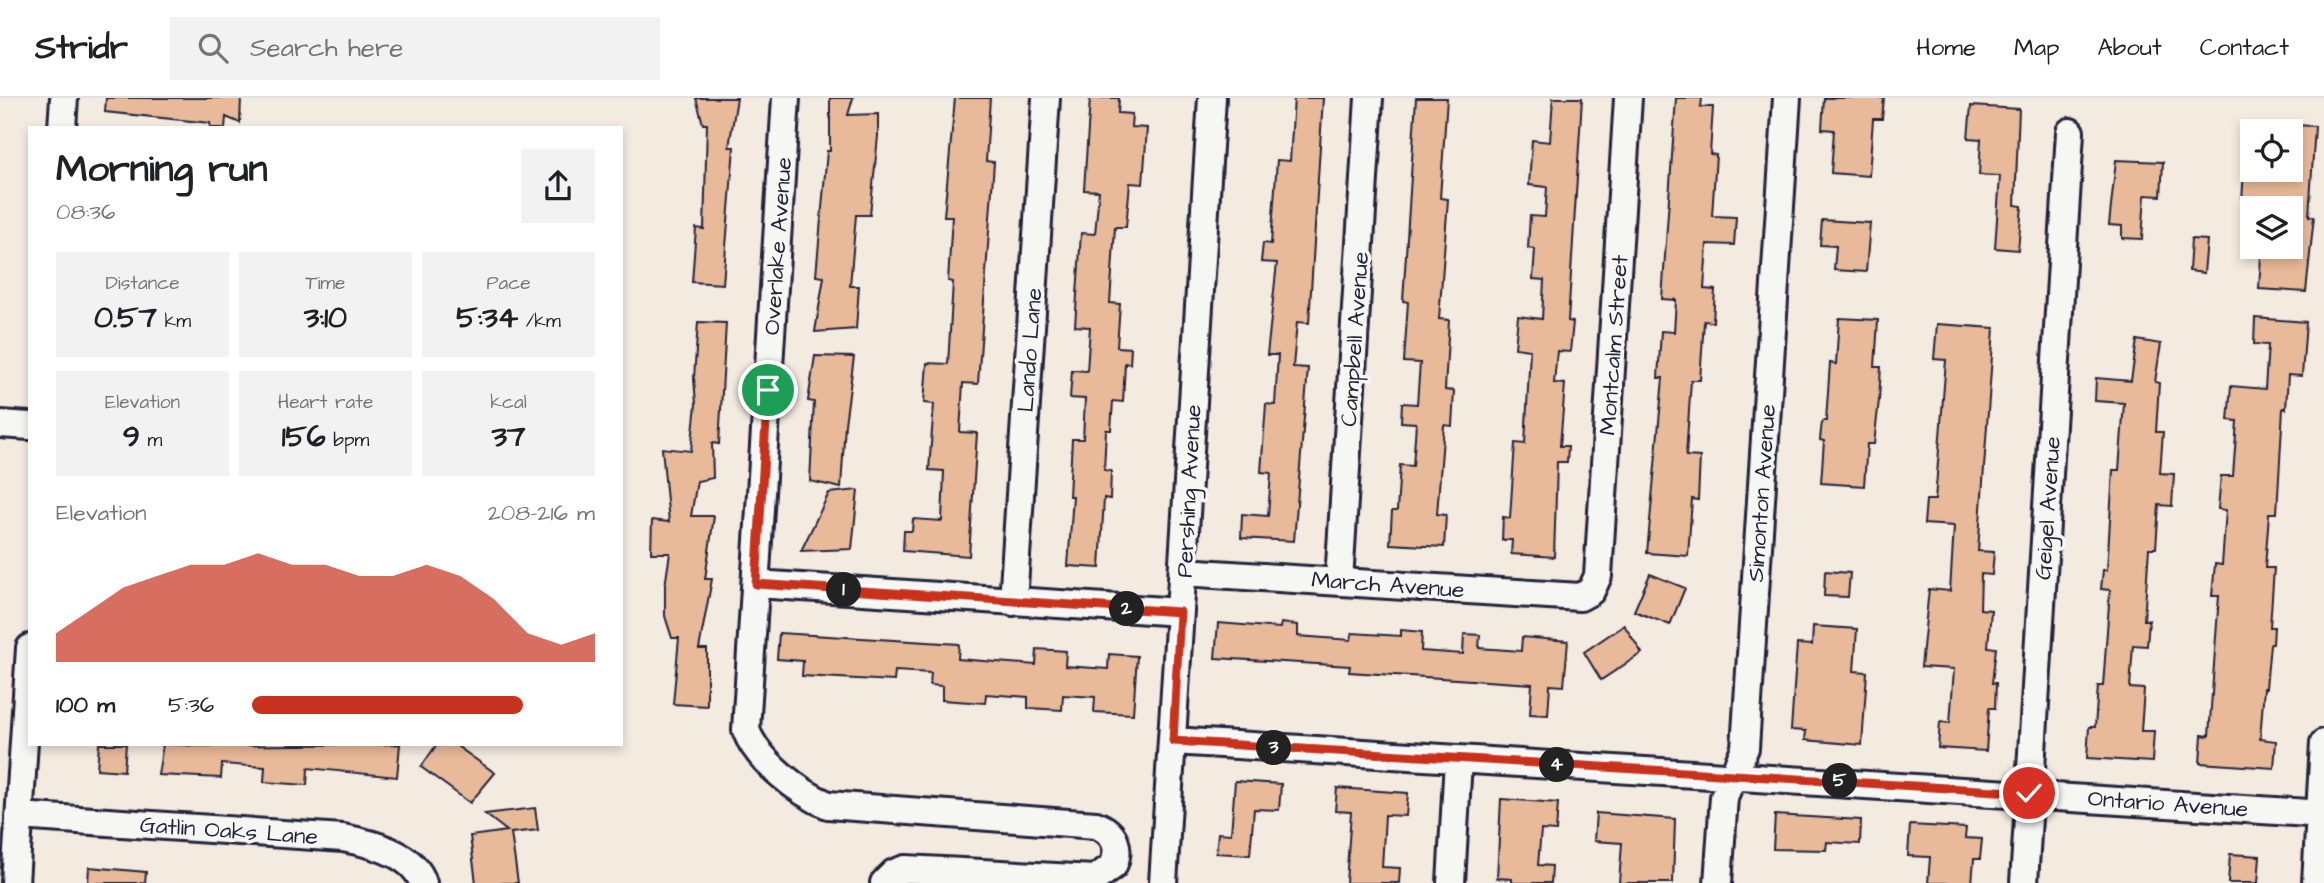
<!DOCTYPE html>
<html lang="en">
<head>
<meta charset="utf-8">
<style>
	body { margin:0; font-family:"Architects Daughter",sans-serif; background:#f2f2f2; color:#202124; height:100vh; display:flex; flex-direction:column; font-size:26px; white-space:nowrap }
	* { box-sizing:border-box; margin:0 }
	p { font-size:23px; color:#757577 }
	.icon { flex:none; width:38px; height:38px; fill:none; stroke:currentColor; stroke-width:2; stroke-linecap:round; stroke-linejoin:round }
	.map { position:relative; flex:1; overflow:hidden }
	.drawer { position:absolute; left:28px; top:28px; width:595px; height:620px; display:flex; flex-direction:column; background:#fff; border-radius:0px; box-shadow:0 4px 10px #0003 }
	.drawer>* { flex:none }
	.controls { position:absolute; left:2240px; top:21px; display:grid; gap:14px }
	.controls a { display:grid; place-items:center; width:63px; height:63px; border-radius:0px; background:#fff; box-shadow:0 4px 10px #0003; font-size:35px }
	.pin { position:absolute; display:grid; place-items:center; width:60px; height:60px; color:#fff; margin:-30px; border:4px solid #fff; border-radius:50%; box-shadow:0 2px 7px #0007 }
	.km { position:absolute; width:35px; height:35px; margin:-18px; border-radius:50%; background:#222; color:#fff; font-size:19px; line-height:35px; text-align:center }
	.round { display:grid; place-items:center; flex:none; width:74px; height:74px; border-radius:0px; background:#f2f2f2 }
	.summary { display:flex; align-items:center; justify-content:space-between; height:119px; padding:0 28px }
	h1 { font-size:38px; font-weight:700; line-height:52px }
	.figures { display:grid; grid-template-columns:repeat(3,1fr); gap:10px; height:119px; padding:7px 28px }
	.figures div { display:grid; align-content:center; border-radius:0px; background:#f2f2f2; text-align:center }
	.figures b { font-size:30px; font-weight:700 }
	.figures small { font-size:19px; font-weight:400 }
	.figures p { font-size:19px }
	.chart { height:196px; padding:14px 28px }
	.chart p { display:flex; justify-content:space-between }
	.chart svg { width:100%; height:126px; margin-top:7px; fill:#c8321e; opacity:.7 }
	ul { padding:0 28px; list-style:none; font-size:23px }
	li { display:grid; grid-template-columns:112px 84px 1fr; align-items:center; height:52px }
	li i { height:18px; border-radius:9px; background:#c8321e }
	header { display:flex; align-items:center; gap:42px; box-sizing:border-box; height:98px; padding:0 35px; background:#fff; border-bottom:2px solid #e0e0e0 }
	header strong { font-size:33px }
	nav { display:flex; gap:38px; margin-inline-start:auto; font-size:24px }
	.search { width:490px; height:63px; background:#f2f2f2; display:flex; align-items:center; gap:18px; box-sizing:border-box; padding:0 24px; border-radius:0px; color:#757577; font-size:26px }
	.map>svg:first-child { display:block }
	.building { fill:#e9ba99; stroke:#22223b; stroke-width:2 }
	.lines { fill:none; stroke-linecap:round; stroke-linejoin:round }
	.minor-casing { stroke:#22223b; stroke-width:32 }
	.minor { stroke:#f6f6f2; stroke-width:26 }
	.route-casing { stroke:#fff; stroke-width:14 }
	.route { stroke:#c8321e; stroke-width:9 }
	.labels { text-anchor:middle; stroke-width:7; stroke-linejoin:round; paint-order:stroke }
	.street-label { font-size:23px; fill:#22223b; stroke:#f6f6f2 }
</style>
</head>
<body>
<header>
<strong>Stridr</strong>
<div class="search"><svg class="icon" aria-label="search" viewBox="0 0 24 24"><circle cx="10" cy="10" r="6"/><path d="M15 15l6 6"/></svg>Search here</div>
<nav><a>Home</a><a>Map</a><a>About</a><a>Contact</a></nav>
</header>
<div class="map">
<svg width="2324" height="785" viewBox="0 0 2324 785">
	<rect width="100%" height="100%" fill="#f3eae0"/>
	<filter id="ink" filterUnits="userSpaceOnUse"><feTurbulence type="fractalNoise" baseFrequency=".0143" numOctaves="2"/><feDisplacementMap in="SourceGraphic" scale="14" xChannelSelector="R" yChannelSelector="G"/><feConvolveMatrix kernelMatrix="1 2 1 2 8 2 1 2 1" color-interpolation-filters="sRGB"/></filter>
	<g filter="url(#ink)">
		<path class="building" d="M 106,0 L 241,0 L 240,25 L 226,19 L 225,30 L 211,30 L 210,25 L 105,14 Z
			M 696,0 L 737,0 L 729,49 L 734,49 L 723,186 L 692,184 L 696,130 L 704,131 L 707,26 L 703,26 Z
			M 830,0 L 853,0 L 848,17 L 878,16 L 878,38 L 870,117 L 856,117 L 850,188 L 859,188 L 856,231 L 815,234 L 824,179 L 816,178 L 827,53 L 830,53 Z
			M 955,0 L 990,0 L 986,63 L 994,64 L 978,286 L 963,285 L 960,334 L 977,335 L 969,458 L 903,453 L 904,433 L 912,433 L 913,421 L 942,423 L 944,373 L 929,372 L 934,306 L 924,305 L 927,265 L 948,266 L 953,184 L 948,183 L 952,118 L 944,118 Z
			M 1090,0 L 1119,0 L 1118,15 L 1132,16 L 1131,29 L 1147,30 L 1143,86 L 1130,85 L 1126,129 L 1115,129 L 1110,205 L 1120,206 L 1117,249 L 1131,250 L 1130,266 L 1125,265 L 1123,304 L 1113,303 L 1111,332 L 1106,332 L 1104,372 L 1111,373 L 1110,401 L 1104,400 L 1100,470 L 1068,468 L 1073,398 L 1069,398 L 1072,341 L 1083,341 L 1085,301 L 1070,300 L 1072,272 L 1087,273 L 1090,229 L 1075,228 L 1081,135 L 1095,136 L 1099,93 L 1084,92 Z
			M 1294,0 L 1323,0 L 1309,225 L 1297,224 L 1293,269 L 1308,270 L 1294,443 L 1241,440 L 1242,416 L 1268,418 L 1271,375 L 1261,374 L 1266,306 L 1275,307 L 1278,257 L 1267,257 L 1277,165 L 1261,164 L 1263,145 L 1271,146 L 1277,62 L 1290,63 Z
			M 1416,0 L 1447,0 L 1440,100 L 1448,101 L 1439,221 L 1449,222 L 1445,292 L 1454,293 L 1452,328 L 1444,327 L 1437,416 L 1446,417 L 1444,449 L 1390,446 L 1392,413 L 1397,413 L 1400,367 L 1413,368 L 1416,325 L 1401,324 L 1402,305 L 1417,306 L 1420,265 L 1404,264 L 1408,204 L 1403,203 Z
			M 1553,0 L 1582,0 L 1568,223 L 1573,224 L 1570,254 L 1557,253 L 1554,285 L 1565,286 L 1560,348 L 1568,348 L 1567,364 L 1557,364 L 1554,459 L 1511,456 L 1512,442 L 1502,442 L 1503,419 L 1510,420 L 1515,345 L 1525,346 L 1530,252 L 1515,250 L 1518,218 L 1542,221 L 1544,182 L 1533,181 L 1535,151 L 1528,150 L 1530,118 L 1545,119 L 1547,89 L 1529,87 L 1532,42 L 1550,44 Z
			M 1676,0 L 1702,0 L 1701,9 L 1713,9 L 1710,56 L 1716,57 L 1712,118 L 1736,119 L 1734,147 L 1707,146 L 1704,191 L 1715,192 L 1713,224 L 1704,223 L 1700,282 L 1691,282 L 1686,358 L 1700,359 L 1698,402 L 1692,401 L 1688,458 L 1647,455 L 1663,280 L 1658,280 L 1661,233 L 1674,234 L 1676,202 L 1662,201 Z
			M 1824,0 L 1884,0 L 1882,21 L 1873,21 L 1869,78 L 1831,75 L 1834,32 L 1822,31 Z
			M 1971,8 L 2019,11 L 2015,107 L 2022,108 L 2018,152 L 1995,150 L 2000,78 L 1979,77 L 1981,41 L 1968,40 Z
			M 2291,27 L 2315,28 L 2309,118 L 2314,118 L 2306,194 L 2259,191 L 2261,157 L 2270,158 L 2271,149 L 2291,149 L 2291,106 L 2242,103 L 2244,72 L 2291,72 Z
			M 2116,62 L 2163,64 L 2161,98 L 2145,97 L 2142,141 L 2122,140 L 2122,128 L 2109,127 Z
			M 1822,122 L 1870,125 L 1866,174 L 1834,172 L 1836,148 L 1820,147 Z
			M 2191,141 L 2207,142 L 2204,175 L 2189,173 Z
			M 1839,220 L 1878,222 L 1875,269 L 1881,269 L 1879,302 L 1874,346 L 1867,346 L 1864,388 L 1821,385 L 1824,343 L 1820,342 L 1822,323 L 1826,323 L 1830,265 L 1836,266 Z
			M 2255,220 L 2306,224 L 2302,278 L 2288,277 L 2286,311 L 2283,310 L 2277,415 L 2269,415 L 2265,470 L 2274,470 L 2270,529 L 2274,529 L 2273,546 L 2270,546 L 2266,590 L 2264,590 L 2260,641 L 2276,643 L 2274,670 L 2200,665 L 2202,637 L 2209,638 L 2215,552 L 2219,498 L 2212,498 L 2215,466 L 2222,467 L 2226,412 L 2218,411 L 2221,378 L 2233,378 L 2237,323 L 2228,322 L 2231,288 L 2265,291 L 2268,247 L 2254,246 Z
			M 698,224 L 726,225 L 719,346 L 712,345 L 713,380 L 697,383 L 691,418 L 714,418 L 705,481 L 712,481 L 699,551 L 707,551 L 707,608 L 673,606 L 679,540 L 672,540 L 665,518 L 665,488 L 670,455 L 651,455 L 652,422 L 669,424 L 662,350 L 691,353 L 696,306 L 694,280 Z
			M 1937,226 L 1994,230 L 1978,453 L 1994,454 L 1992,477 L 1981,476 L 1980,511 L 1991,512 L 1988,549 L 1996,550 L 1992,585 L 1996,585 L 1995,610 L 1989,610 L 1986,653 L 1938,650 L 1940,624 L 1950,625 L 1954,571 L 1921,569 L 1929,491 L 1950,493 L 1954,428 L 1924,426 L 1926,402 L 1935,402 L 1946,262 L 1934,261 Z
			M 2137,242 L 2161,246 L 2155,284 L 2159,285 L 2156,334 L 2163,334 L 2160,375 L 2174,376 L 2172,408 L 2159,407 L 2156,450 L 2149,450 L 2144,522 L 2149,522 L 2147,548 L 2133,547 L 2130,590 L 2144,591 L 2141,633 L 2154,633 L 2152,664 L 2087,660 L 2089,629 L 2095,629 L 2098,588 L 2103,588 L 2110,492 L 2101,491 L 2103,472 L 2107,472 L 2113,372 L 2119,372 L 2124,305 L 2095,303 L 2096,280 L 2131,283 Z
			M 815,258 L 854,259 L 845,326 L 841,390 L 810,383 L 814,304 L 808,303 Z
			M 858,392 L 852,451 L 801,453 L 829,395 Z
			M 1825,473 L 1850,475 L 1848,499 L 1824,498 Z
			M 1650,476 L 1685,490 L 1670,527 L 1634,513 Z
			M 1218,525 L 1280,530 L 1281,525 L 1298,527 L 1298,538 L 1351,542 L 1352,535 L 1401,538 L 1401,532 L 1422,534 L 1421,553 L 1463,556 L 1464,536 L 1480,537 L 1479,550 L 1521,553 L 1522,539 L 1568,543 L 1564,588 L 1550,587 L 1548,617 L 1530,616 L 1532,586 L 1349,574 L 1350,568 L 1215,560 Z
			M 1624,527 L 1642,555 L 1601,582 L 1584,554 Z
			M 1813,528 L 1857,531 L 1854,573 L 1867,574 L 1862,647 L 1805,642 L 1806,633 L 1791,632 L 1797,546 L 1812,547 Z
			M 779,535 L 959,546 L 958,561 L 1036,567 L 1037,551 L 1066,553 L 1065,568 L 1108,571 L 1109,556 L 1137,558 L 1133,616 L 1094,614 L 1095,599 L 1063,597 L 1062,612 L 1028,610 L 1028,599 L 986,596 L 985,605 L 942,602 L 942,588 L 930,587 L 931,575 L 895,573 L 894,583 L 802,578 L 803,563 L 777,561 Z
			M 99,646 L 126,646 L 124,673 L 97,671 Z
			M 163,646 L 200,648 L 400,646 L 397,679 L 308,670 L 307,687 L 264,684 L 265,669 L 222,666 L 221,680 L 158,677 Z
			M 437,646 L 454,646 L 495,675 L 470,705 L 421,669 Z
			M 1235,683 L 1281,686 L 1279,712 L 1254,711 L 1250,757 L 1216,755 L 1218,735 L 1231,736 Z
			M 1337,690 L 1408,695 L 1406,718 L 1385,717 L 1382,769 L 1400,770 L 1399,785 L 1346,785 L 1351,714 L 1335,713 Z
			M 1501,701 L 1558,705 L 1556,733 L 1541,732 L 1538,767 L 1552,768 L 1551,785 L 1512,785 L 1512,781 L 1497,780 Z
			M 535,710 L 538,732 L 511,735 L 518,785 L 476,785 L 470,738 L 507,733 L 485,716 Z
			M 1596,715 L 1675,721 L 1673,785 L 1619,785 L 1622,745 L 1594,743 Z
			M 1775,717 L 1861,722 L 1860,746 L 1827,744 L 1826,752 L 1773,751 Z
			M 1910,727 L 1966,730 L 1965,740 L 1982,741 L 1980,761 L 1974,761 L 1972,785 L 1928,785 L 1930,759 L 1908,758 Z
			M 2230,756 L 2260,758 L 2258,785 L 2228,785 Z
			M 89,769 L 146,774 L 145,785 L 88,785 Z"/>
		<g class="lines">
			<defs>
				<path id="minor" d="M 786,0 L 746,632 C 757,662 799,695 828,707 L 1096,727 C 1115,734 1121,750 1113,768 L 1095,781 L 905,771 L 894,775 L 884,785
					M 62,30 L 64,0
					M 0,326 L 30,328
					M 1183,474 L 1580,499 L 1591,493 L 1598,478 L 1628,0
					M 1339,483 L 1369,0
					M 756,486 L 1180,514
					M 1013,504 L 1046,0
					M 1173,643 L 2324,716
					M 19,718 L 343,740 C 370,745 414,755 423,785
					M 15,785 L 30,550
					M 1163,785 L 1212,0
					M 1451,785 L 1458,662
					M 1718,785 L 1724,699 L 1745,650 L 1787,0
					M 2024,785 L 2070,34
					M 2316,785 L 2324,645"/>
			</defs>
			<use href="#minor" class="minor-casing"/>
			<use href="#minor" class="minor"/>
		</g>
	</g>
	<g class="lines" filter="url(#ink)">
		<defs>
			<path id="route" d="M 768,292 L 756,486 L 1180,514 L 1173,643 L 2029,695"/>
		</defs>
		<use href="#route" class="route-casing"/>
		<use href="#route" class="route"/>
	</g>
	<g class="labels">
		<g class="street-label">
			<text transform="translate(777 148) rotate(-86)" y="8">Overlake Avenue</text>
			<text transform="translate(1354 241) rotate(-86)" y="8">Campbell Avenue</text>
			<text transform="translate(1613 247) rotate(-86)" y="8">Montcalm Street</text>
			<text transform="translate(1029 252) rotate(-86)" y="8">Lando Lane</text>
			<text transform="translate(1188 393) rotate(-87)" y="8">Pershing Avenue</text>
			<text transform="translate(1761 395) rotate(-86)" y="8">Simonton Avenue</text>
			<text transform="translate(2047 410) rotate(-86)" y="8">Geigel Avenue</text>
			<text transform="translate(1388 486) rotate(4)" y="8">March Avenue</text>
			<text transform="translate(2168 705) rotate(4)" y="8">Ontario Avenue</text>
			<text transform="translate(229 732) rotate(4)" y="8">Gatlin Oaks Lane</text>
		</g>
	</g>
</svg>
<div class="controls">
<a><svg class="icon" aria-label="locate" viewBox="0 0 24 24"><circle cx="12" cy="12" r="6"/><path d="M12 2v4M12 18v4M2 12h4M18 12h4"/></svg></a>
<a><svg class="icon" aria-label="layers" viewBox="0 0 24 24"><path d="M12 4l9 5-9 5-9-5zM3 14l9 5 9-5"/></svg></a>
</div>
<div class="pin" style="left:768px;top:292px;background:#1e9e55"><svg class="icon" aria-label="arrive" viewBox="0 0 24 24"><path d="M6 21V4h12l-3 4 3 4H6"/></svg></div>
<div class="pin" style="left:2029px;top:695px;background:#d93025"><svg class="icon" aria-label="check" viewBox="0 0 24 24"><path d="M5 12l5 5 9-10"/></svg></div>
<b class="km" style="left:844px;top:492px">1</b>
<b class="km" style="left:1127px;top:511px">2</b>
<b class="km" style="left:1274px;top:650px">3</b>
<b class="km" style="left:1557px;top:667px">4</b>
<b class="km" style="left:1840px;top:683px">5</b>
<section class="drawer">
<div class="summary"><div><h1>Morning run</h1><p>08:36</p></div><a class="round"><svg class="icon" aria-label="share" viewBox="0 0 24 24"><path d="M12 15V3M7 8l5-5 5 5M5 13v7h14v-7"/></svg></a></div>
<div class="figures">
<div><p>Distance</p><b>0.57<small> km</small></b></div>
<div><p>Time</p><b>3:10</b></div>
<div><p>Pace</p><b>5:34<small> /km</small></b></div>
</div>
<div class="figures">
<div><p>Elevation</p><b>9<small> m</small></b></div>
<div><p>Heart rate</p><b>156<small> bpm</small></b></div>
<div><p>kcal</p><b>37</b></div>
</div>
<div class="chart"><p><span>Elevation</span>208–216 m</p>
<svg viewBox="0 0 160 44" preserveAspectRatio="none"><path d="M0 44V34L10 26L20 18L30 14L40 10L50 10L60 6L70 10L80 10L90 14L100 14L110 10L120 14L130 22L140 34L150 38L160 34V44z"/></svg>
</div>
<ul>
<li><b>100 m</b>5:36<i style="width:79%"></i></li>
</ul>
</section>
</div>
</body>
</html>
